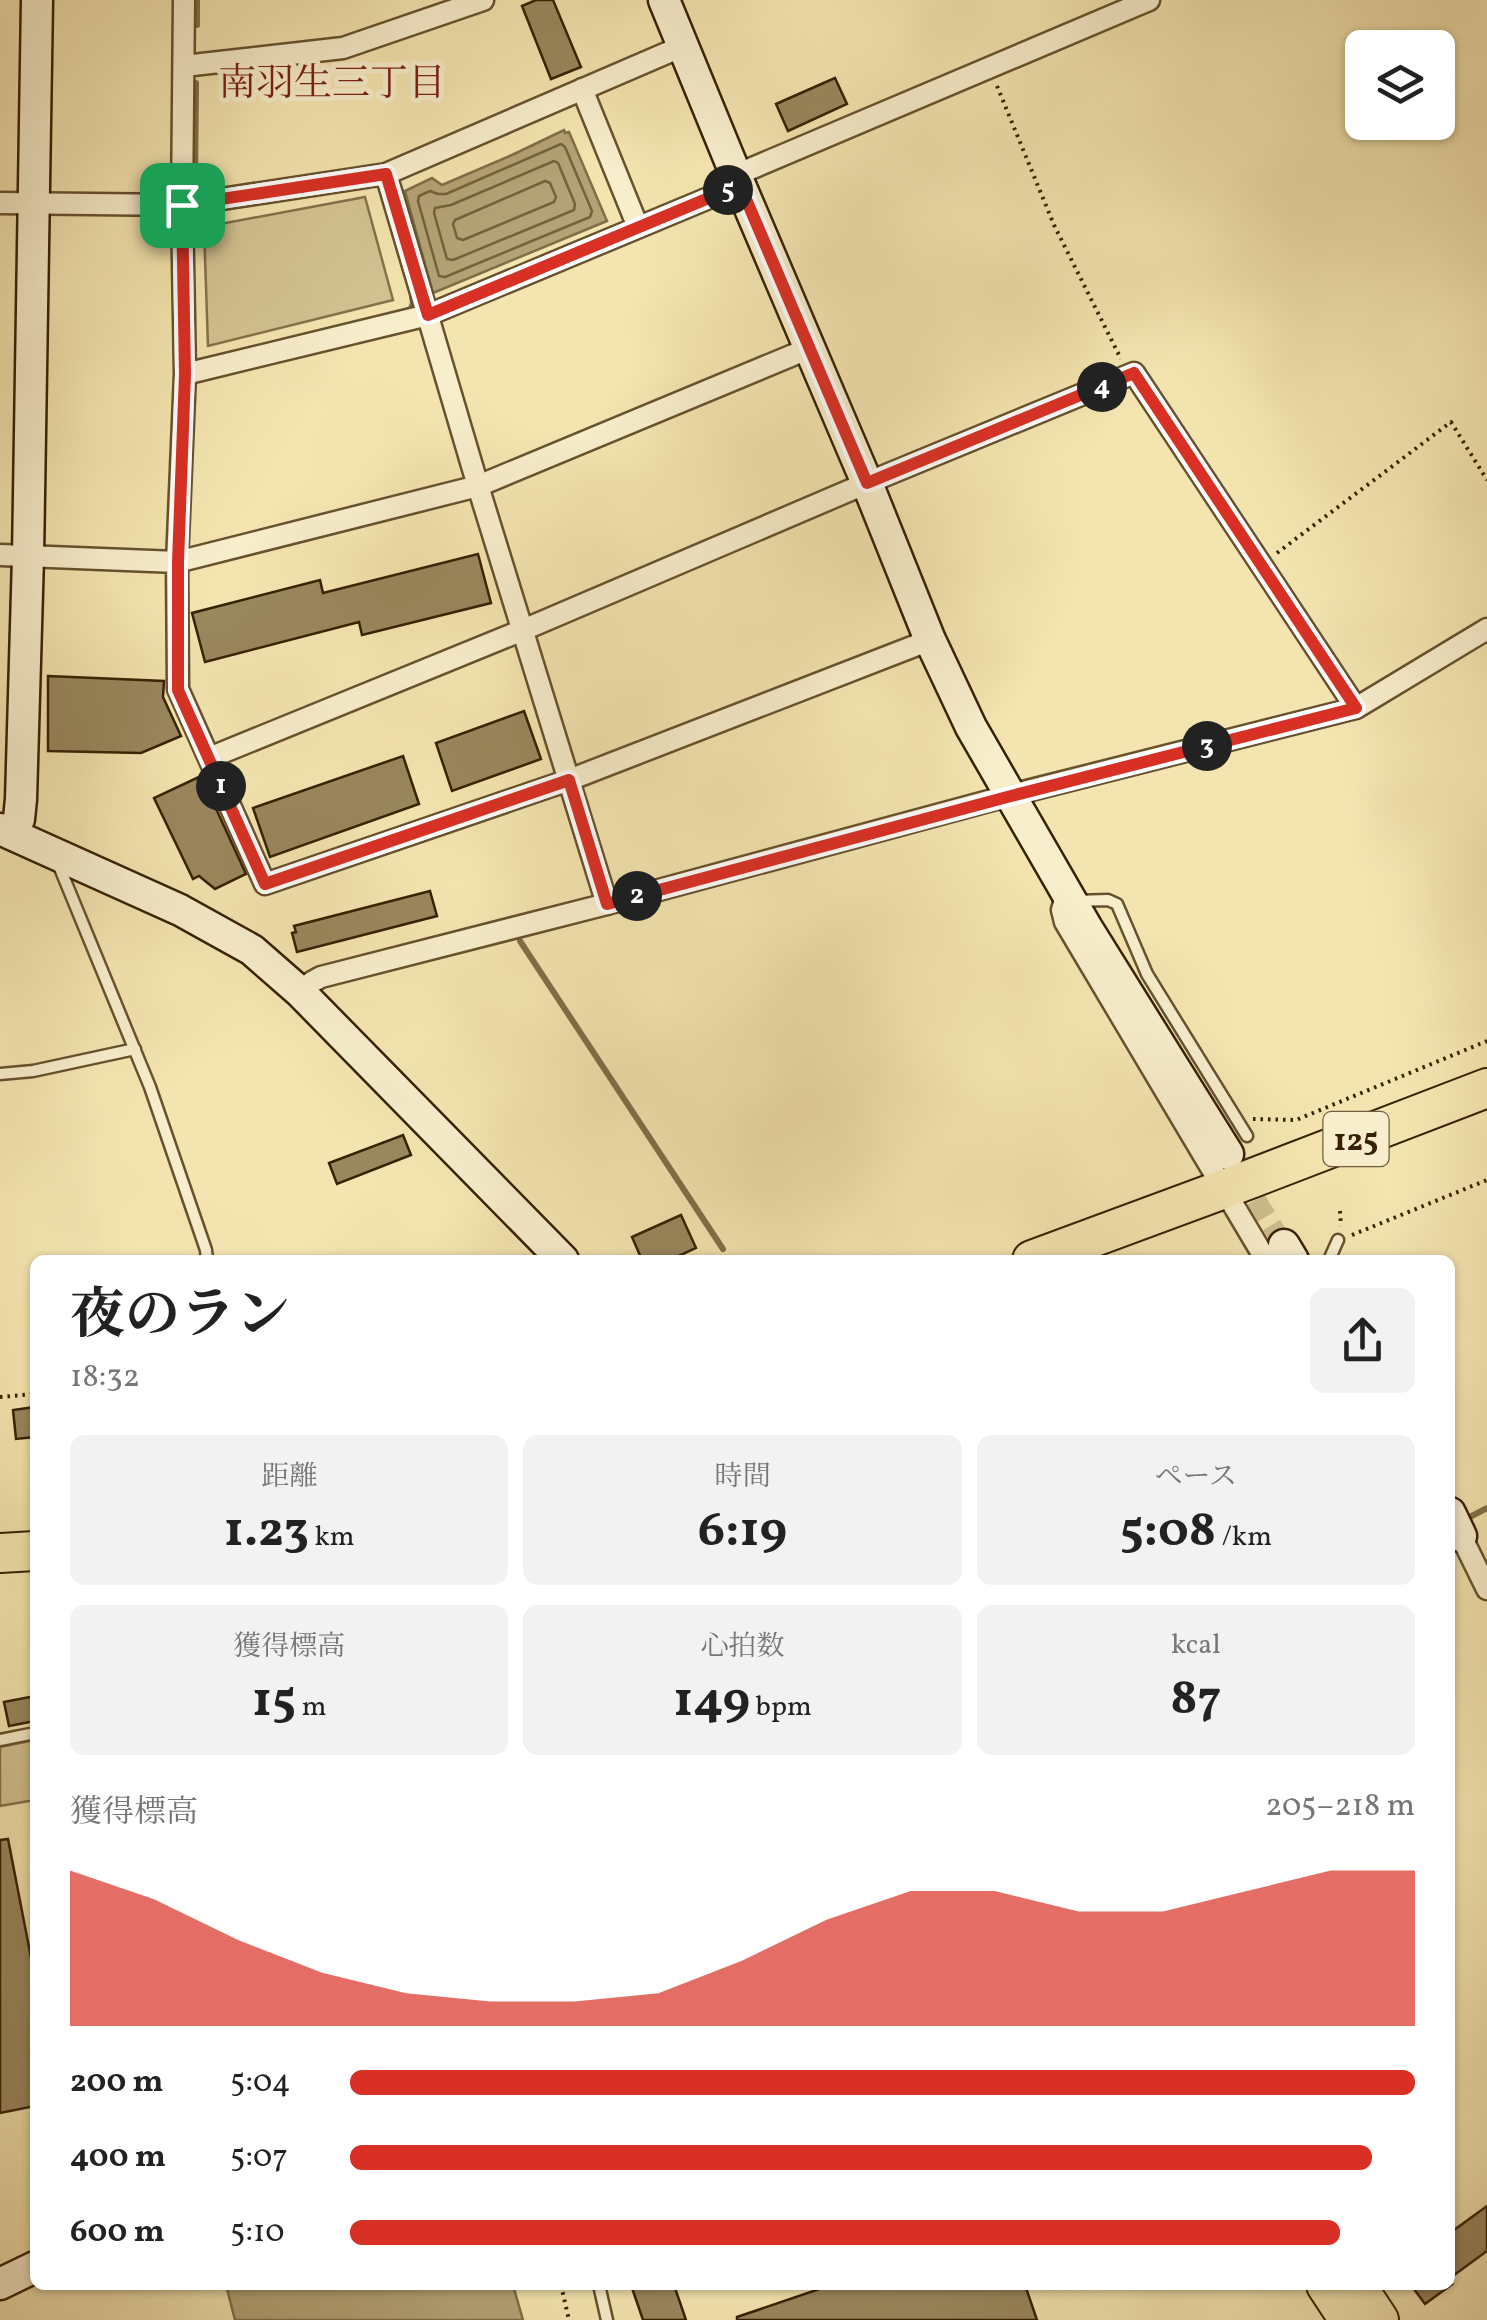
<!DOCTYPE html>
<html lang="ja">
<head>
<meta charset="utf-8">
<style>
	body { margin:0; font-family:Vollkorn,"Noto Serif JP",serif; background:#f2f2f2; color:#222; height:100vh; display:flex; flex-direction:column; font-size:38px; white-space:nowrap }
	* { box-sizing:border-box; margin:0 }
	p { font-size:32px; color:#767676 }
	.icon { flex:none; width:55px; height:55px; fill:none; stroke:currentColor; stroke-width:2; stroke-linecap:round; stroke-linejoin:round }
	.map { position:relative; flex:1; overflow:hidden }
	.drawer { position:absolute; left:30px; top:1255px; width:1425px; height:1035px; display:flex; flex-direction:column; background:#fff; border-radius:15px; box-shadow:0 2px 8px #0004 }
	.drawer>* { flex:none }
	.fabs { position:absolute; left:1345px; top:30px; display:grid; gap:20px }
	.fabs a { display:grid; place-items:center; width:110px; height:110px; border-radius:15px; background:#fff; box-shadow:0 2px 8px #0004; font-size:50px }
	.pin { position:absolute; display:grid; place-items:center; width:85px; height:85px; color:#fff; margin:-42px; border-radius:20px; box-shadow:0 5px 15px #0006 }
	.km { position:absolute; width:50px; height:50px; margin:-25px; border-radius:50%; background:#222; color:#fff; font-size:28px; line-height:50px; text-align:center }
	.round { display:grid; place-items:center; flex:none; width:105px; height:105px; border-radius:15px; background:#f2f2f2 }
	.summary { display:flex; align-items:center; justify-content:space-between; height:170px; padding:0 40px }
	h1 { font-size:55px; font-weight:700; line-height:75px }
	.figures { display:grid; grid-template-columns:repeat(3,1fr); gap:15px; height:170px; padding:10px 40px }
	.figures div { display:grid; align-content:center; border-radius:15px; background:#f2f2f2; text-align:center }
	.figures b { font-size:50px; font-weight:700 }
	.figures small { font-size:28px; font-weight:400 }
	.figures p { font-size:28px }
	.chart { height:280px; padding:20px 40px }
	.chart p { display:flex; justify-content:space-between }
	.chart svg { width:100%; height:180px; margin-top:10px; fill:#d93025; opacity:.7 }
	ul { padding:0 40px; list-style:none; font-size:32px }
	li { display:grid; grid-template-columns:160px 120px 1fr; align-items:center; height:75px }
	li i { height:25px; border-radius:12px; background:#d93025 }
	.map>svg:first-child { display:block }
	.green { fill:#d4c493; stroke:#85724b; stroke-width:2.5 }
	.water { fill:#b3a275; stroke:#816e47; stroke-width:2.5 }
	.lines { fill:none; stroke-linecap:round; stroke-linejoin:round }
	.shore { stroke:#74623c; stroke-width:2.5 }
	.stream { stroke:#816e47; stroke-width:6 }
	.building { fill:#99875d; stroke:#362103; stroke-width:2.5 }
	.street-tunnel { stroke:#cebe8d; stroke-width:20; stroke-dasharray:20 10; stroke-linecap:butt }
	.lane-casing { stroke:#66522e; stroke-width:15 }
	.street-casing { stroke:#66522e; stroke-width:25 }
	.secondary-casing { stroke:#362103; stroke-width:35 }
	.highway-casing { stroke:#362103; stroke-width:42 }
	.path { stroke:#362103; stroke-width:4; stroke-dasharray:2.5 5; stroke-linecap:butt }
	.lane { stroke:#f8eecc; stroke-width:10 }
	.street { stroke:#f8eecc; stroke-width:20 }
	.secondary { stroke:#f8eecc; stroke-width:30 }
	.highway { stroke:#f4e5b0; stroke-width:38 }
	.route-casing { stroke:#fff; stroke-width:20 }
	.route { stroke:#d93025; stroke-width:12 }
	.labels { text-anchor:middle; stroke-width:10; stroke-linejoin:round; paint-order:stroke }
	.shield { fill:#f8eecc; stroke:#705e3f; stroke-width:2.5 }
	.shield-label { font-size:32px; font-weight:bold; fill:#362103 }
	.neighbourhood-label { font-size:38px; fill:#7a1f14; stroke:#f8eecc }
</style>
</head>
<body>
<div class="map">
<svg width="1487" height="2320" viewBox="0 0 1487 2320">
	<rect width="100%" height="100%" fill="#f4e5b0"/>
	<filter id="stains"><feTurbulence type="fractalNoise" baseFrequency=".002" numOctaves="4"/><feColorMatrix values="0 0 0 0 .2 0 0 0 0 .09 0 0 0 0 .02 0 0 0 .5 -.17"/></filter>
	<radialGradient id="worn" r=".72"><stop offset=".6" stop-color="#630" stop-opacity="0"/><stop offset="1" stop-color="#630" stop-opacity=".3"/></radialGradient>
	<path class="green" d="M 365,197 L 393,300 L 208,346 L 204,227 Z
		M 35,1740 L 35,1800 L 0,1806 L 0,1747 Z"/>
	<path class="water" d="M 564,130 L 565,133 L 569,132 L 607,221 L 433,293 L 405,191 L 432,178 L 442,185 L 512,155 Z
		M 226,2285 L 513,2285 L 523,2320 L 235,2320 Z"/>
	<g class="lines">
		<path class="shore" d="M 561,144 L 565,147 L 592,211 L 590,217 L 445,277 L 439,276 L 418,201 L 419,196 L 430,191 L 438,194 L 446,194 Z
			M 554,161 L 558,163 L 575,204 L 574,210 L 453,260 L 447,259 L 434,213 L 435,208 L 451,205 Z
			M 545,181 L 550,183 L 556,197 L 554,202 L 463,240 L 457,238 L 453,224 L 455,220 Z"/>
		<path class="stream" d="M 197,25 L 197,0
			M 195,183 L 196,83
			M 411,308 L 413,303 L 412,297
			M 520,941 L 723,1249
			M 1464,1520 L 1487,1508"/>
	</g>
	<path class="building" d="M 536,0 L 553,0 L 581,67 L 551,79 L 522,6 Z
		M 835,78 L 847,104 L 788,131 L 776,104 Z
		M 478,554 L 491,603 L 362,635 L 359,622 L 205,662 L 192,613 L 320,580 L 323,593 Z
		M 48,676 L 164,681 L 163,697 L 181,736 L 141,753 L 48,751 Z
		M 524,711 L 541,759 L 452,791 L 436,743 Z
		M 403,756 L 419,804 L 270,857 L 253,808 Z
		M 201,776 L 246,874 L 215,889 L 199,876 L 193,879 L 154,798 Z
		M 430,891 L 437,916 L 297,952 L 292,933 L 296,932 L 294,926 Z
		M 403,1135 L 411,1155 L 337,1184 L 329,1163 Z
		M 681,1215 L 696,1248 L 670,1260 L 642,1260 L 632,1237 Z
		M 35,1407 L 35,1437 L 16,1439 L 13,1410 Z
		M 35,1696 L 35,1721 L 9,1726 L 4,1702 Z
		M 8,1839 L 35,1978 L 35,2106 L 0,2113 L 0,1840 Z
		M 1487,2206 L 1487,2251 L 1450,2278 L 1450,2233 Z
		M 631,2285 L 674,2285 L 686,2320 L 643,2320 Z
		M 831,2285 L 1025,2285 L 1037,2320 L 737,2320 L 737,2317 Z
		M 1411,2285 L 1451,2285 L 1425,2304 Z"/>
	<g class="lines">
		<path class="street-tunnel" d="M 1240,1174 L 1284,1245"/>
		<defs>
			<path id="lane" d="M 57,861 L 150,1087 L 206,1250 L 207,1260
				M 1075,901 L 1108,900 L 1117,904 L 1147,974 L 1247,1136
				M 0,1074 L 33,1071 L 135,1049
				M 1329,1260 L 1338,1240
				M 0,1740 L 35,1733
				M 599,2285 L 607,2320"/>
			<path id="street" d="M 184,0 L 182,205 L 185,374 L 177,562 L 178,689 L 265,884 L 569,780 L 930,640
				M 184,66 L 343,48 L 483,0
				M 582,89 L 638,227
				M 386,174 L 478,486 L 607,904
				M 736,175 L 1149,0
				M 0,203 L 182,205 L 386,174 L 683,46
				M 185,374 L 428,315 L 740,185
				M 0,555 L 177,562 L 478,486 L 810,348
				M 209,758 L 523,630 L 867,483 L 1134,373 L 1356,708
				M 1066,896 L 1062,910 L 1065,922 L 1266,1260
				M 300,992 L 312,982 L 321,977 L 607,904 L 1011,795 L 1356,708 L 1487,629
				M 1461,1536 L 1487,1589"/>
			<path id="secondary" d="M 664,0 L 740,185 L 867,483 L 930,640 L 971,727 L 1087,928 L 1228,1154
				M 0,829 L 180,910 L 252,950 L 300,992 L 563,1260
				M 13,834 L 19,819 L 21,799 L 28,557 L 37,0
				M 1284,1245 L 1293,1260
				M 1450,1513 L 1461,1536
				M 0,2284 L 35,2267"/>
			<path id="highway" d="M 1032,1260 L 1224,1189 L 1487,1088
				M 0,1553 L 35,1551
				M 1326,2285 L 1349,2320
				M 1356,2285 L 1379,2320"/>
		</defs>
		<use href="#lane" class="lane-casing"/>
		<use href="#street" class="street-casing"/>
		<use href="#secondary" class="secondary-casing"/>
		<use href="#highway" class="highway-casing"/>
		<path class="path" d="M 997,86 L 1054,225 L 1121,359
			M 1277,553 L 1451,422 L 1487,480
			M 1253,1119 L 1296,1120 L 1487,1041
			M 1340,1211 L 1341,1226
			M 1352,1235 L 1487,1180
			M 0,1397 L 35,1394
			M 561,2285 L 569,2320"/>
		<use href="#lane" class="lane"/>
		<use href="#street" class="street"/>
		<use href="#secondary" class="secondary"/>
		<use href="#highway" class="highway"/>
	</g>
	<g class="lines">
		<defs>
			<path id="route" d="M 386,174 L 428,315 L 740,185 L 867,483 L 1134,373 L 1356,708 L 1011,796 L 607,904 L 569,780 L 265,884 L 178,690 L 178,562 L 185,374 L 182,205 Z"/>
		</defs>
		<use href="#route" class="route-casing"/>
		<use href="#route" class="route"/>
	</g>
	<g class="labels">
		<rect class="shield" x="1323.5" y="1112" width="65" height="54" rx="8"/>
		<g class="shield-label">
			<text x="1356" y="1150">125</text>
		</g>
		<g class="neighbourhood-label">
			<text x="332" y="95">南羽生三丁目</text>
		</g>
	</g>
	<rect width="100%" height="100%" filter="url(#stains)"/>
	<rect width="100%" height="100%" fill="url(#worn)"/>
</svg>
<div class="fabs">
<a><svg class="icon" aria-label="layers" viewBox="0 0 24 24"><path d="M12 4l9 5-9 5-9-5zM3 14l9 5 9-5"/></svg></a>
</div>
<div class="pin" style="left:182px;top:205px;background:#1e9e55"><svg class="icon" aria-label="arrive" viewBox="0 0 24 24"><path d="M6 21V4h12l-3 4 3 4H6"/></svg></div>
<b class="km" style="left:221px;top:786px">1</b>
<b class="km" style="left:637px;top:896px">2</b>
<b class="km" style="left:1207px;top:746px">3</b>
<b class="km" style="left:1102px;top:387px">4</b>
<b class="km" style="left:728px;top:190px">5</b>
<section class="drawer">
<div class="summary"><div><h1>夜のラン</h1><p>18:32</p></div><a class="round"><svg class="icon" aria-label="share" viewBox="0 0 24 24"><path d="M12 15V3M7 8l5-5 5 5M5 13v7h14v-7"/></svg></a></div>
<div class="figures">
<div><p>距離</p><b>1.23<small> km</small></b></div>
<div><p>時間</p><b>6:19</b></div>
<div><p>ペース</p><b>5:08<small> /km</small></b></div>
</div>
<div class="figures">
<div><p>獲得標高</p><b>15<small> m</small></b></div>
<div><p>心拍数</p><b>149<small> bpm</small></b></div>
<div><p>kcal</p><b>87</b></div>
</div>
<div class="chart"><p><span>獲得標高</span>205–218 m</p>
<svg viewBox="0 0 160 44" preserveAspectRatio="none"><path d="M0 44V6L10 13L20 23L30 31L40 36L50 38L60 38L70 36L80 28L90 18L100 11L110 11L120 16L130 16L140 11L150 6L160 6V44z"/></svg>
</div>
<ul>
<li><b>200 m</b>5:04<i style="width:100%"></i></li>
<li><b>400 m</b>5:07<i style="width:96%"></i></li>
<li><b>600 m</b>5:10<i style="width:93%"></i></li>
</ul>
</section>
</div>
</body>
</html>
